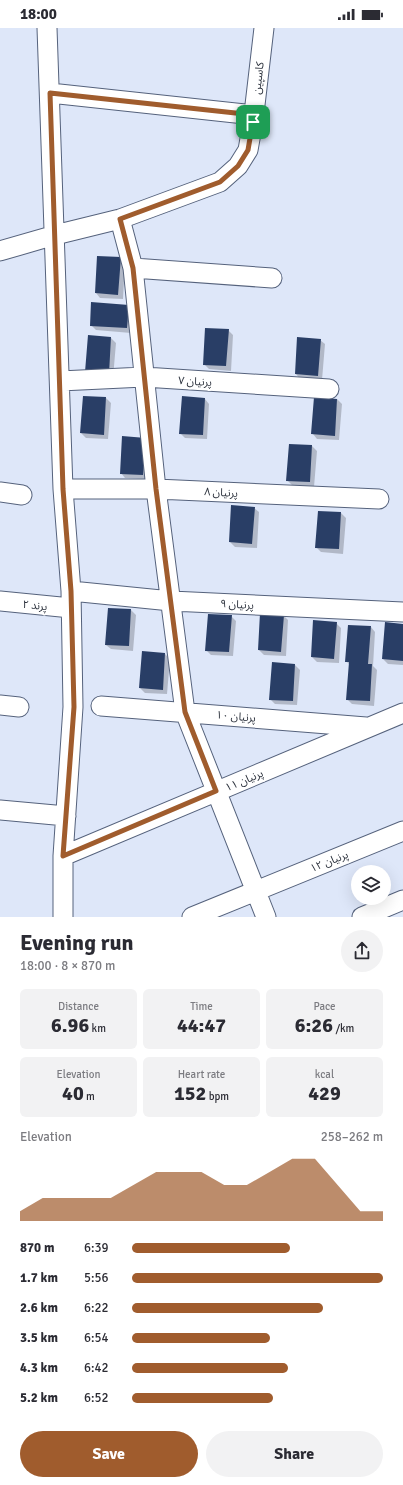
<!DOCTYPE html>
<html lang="en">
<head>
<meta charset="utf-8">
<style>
	body { margin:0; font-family:Signika,"Noto Sans Arabic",sans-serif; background:#f2f2f3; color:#2b2b33; height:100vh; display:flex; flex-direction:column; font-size:15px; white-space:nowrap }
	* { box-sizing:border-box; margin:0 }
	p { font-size:13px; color:#7c7c81 }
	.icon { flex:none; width:22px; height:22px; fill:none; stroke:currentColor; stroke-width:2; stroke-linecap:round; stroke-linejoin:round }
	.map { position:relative; height:889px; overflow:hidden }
	.sheet { display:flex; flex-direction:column; background:#fff; flex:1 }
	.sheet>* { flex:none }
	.tools { position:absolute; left:351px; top:837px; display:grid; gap:8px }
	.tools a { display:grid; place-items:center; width:40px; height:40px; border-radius:50%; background:#fff; box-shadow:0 4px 16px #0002; font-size:20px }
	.pin { position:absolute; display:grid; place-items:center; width:34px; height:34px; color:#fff; margin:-17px; border-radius:8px; box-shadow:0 2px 6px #0006 }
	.round { display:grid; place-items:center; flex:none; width:42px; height:42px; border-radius:21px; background:#f2f2f3 }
	.headline { display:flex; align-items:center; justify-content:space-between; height:68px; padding:0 20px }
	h1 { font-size:22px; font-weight:700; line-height:30px }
	.figures { display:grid; grid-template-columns:repeat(3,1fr); gap:6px; height:68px; padding:4px 20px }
	.figures div { display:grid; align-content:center; border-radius:6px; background:#f2f2f3; text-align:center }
	.figures b { font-size:20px; font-weight:700 }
	.figures small { font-size:11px; font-weight:400 }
	.figures p { font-size:11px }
	.chart { height:112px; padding:8px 20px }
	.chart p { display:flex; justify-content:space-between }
	.chart svg { width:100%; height:72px; margin-top:4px; fill:#a05c2d; opacity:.7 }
	.action { display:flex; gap:8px; margin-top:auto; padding:8px 20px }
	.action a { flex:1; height:46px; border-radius:24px; background:#a05c2d; color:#fff; font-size:16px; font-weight:700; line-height:46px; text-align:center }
	.action a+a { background:#f2f2f3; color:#2b2b33 }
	ul { padding:0 20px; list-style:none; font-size:13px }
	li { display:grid; grid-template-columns:64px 48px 1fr; align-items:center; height:30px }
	li i { height:10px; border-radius:5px; background:#a05c2d }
	.status { display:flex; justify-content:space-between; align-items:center; height:28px; padding:0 20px; background:#fff; direction:ltr }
	.status svg { height:11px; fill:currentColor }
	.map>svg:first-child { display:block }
	.shadow { fill:#0003 }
	.building { fill:#293e66 }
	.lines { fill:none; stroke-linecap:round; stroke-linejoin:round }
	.minor-casing { stroke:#55627c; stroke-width:21 }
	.minor { stroke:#fff; stroke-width:19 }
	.route-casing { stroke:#fff; stroke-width:8 }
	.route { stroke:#a05c2d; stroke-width:5 }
	.labels { text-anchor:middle; stroke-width:4; stroke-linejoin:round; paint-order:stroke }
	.street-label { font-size:11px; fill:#2c323d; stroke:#fff }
</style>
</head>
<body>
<div class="status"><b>18:00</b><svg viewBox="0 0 49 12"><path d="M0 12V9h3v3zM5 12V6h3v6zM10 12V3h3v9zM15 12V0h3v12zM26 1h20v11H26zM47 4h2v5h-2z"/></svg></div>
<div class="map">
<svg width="403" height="889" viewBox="0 0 403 889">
	<rect width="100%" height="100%" fill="#dee7f9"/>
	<path class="shadow" d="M 120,230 L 125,235 L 123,271 L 100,270 L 96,265 Z
		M 128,278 L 131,305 L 96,302 L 91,297 Z
		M 228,302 L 233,307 L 231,343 L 209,341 L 204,336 Z
		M 111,310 L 116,315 L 113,350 L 86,344 Z
		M 320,312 L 325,316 L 322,352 L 300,351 L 296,346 Z
		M 106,370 L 111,375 L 108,411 L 86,410 L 81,405 Z
		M 205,371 L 209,376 L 207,411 L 185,410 L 180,405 Z
		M 337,371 L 342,376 L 339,412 L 317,411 L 313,406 Z
		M 145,411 L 148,451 L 125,450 L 121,445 Z
		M 290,417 L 312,418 L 317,423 L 314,459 L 292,457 L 287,452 Z
		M 254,480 L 259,484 L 257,520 L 235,519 L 230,514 Z
		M 341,485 L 346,490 L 343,526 L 321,524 L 316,519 Z
		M 131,582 L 136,587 L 133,623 L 111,621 L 106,617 Z
		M 231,588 L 236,593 L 233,628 L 211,627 L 206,622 Z
		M 284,588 L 288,592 L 286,628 L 264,627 L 259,622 Z
		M 336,595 L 341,600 L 339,635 L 317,634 L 312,629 Z
		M 403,597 L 403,637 L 388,636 L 383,631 Z
		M 371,599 L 375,604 L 373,638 L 377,642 L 374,678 L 352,676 L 347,671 L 350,637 L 346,633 Z
		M 165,626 L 170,631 L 167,666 L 145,665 L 140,660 Z
		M 295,637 L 300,642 L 297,677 L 275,676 L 270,671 Z"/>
	<path class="building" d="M 97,228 L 121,229 L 118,267 L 95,265 Z
		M 91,274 L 129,277 L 127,300 L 90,298 Z
		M 205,300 L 229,301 L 226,338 L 203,337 Z
		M 88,307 L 111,309 L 109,346 L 85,344 Z
		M 297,309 L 321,311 L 318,348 L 295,346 Z
		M 83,368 L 106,369 L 104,407 L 80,405 Z
		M 182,368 L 205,370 L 203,407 L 179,406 Z
		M 314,369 L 337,371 L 335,408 L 311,406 Z
		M 122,408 L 146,410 L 143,447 L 120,446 Z
		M 289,416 L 312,417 L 310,454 L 286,453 Z
		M 231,477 L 255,479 L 252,516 L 229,514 Z
		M 318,483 L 341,484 L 339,521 L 315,520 Z
		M 108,580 L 131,581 L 129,618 L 105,617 Z
		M 260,585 L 284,587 L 281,624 L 258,622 Z
		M 208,586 L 232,587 L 229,624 L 205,623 Z
		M 313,592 L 337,594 L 334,631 L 311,629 Z
		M 385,594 L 403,596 L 403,633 L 382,631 Z
		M 348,597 L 371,598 L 368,636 L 372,636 L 370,673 L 346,672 L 349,634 L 345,634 Z
		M 142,623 L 165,625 L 163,662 L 139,660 Z
		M 272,634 L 295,636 L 293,673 L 269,672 Z"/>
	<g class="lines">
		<defs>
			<path id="minor" d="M 47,0 L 63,461 L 71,563 L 73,679 L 63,828 L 63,889
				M 50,65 L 254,87
				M 120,191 L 133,240 L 156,461 L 185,684 L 266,889
				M 0,223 L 55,207 L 120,191 L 220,154 L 238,138 L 248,122 L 253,94 L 264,0
				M 133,240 L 272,250
				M 60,353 L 144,349 L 329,361
				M 63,461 L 156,461 L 379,471
				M 0,464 L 22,467
				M 71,563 L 171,573 L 403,584
				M 0,573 L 71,580
				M 0,677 L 19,679
				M 101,678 L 366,699
				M 0,782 L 66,788
				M 63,828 L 403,685
				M 192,889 L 403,803
				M 362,889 L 403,872"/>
		</defs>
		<use href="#minor" class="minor-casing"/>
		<use href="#minor" class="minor"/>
	</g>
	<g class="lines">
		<defs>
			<path id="route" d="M 50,65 L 254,87 L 248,122 L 238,138 L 220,154 L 120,191 L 133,240 L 156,461 L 185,684 L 216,763 L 63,828 L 74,679 L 71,563 L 63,461 Z"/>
		</defs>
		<use href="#route" class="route-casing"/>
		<use href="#route" class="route"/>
	</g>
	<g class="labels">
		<g class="street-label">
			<text transform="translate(258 50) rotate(-84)" y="4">کاسپین</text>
			<text transform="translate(195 353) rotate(3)" y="4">پرنیان ۷</text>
			<text transform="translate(221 464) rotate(3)" y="4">پرنیان ۸</text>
			<text transform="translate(237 576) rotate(3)" y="4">پرنیان ۹</text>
			<text transform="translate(35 577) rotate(6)" y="4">پرند ۲</text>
			<text transform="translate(236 688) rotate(5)" y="4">پرنیان ۱۰</text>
			<text transform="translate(244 752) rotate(-23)" y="4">پرنیان ۱۱</text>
			<text transform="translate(329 833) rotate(-22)" y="4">پرنیان ۱۲</text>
		</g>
	</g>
</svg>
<div class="tools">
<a><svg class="icon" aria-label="layers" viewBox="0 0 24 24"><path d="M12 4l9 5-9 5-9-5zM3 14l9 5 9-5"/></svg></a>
</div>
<div class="pin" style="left:253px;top:94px;background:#1e9e55"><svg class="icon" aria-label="arrive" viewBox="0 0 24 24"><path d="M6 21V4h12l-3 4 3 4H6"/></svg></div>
</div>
<section class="sheet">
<div class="headline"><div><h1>Evening run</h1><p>18:00 · 8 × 870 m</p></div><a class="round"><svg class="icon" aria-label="share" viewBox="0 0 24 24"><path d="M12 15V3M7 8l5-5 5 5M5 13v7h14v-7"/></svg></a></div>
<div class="figures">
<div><p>Distance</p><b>6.96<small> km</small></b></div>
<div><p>Time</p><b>44:47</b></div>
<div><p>Pace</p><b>6:26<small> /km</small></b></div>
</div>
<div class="figures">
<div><p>Elevation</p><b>40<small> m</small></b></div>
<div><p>Heart rate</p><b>152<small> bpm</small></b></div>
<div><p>kcal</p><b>429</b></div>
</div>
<div class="chart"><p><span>Elevation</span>258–262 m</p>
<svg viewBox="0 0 160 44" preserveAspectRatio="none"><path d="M0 44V38L10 30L20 30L30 30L40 30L50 22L60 14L70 14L80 14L90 22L100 22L110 14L120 6L130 6L140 22L150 38L160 38V44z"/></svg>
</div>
<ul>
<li><b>870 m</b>6:39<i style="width:63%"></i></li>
<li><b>1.7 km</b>5:56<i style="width:100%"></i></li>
<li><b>2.6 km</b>6:22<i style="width:76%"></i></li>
<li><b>3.5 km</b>6:54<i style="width:55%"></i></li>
<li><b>4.3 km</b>6:42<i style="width:62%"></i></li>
<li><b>5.2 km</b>6:52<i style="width:56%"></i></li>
</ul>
<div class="action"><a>Save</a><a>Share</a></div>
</section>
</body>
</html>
